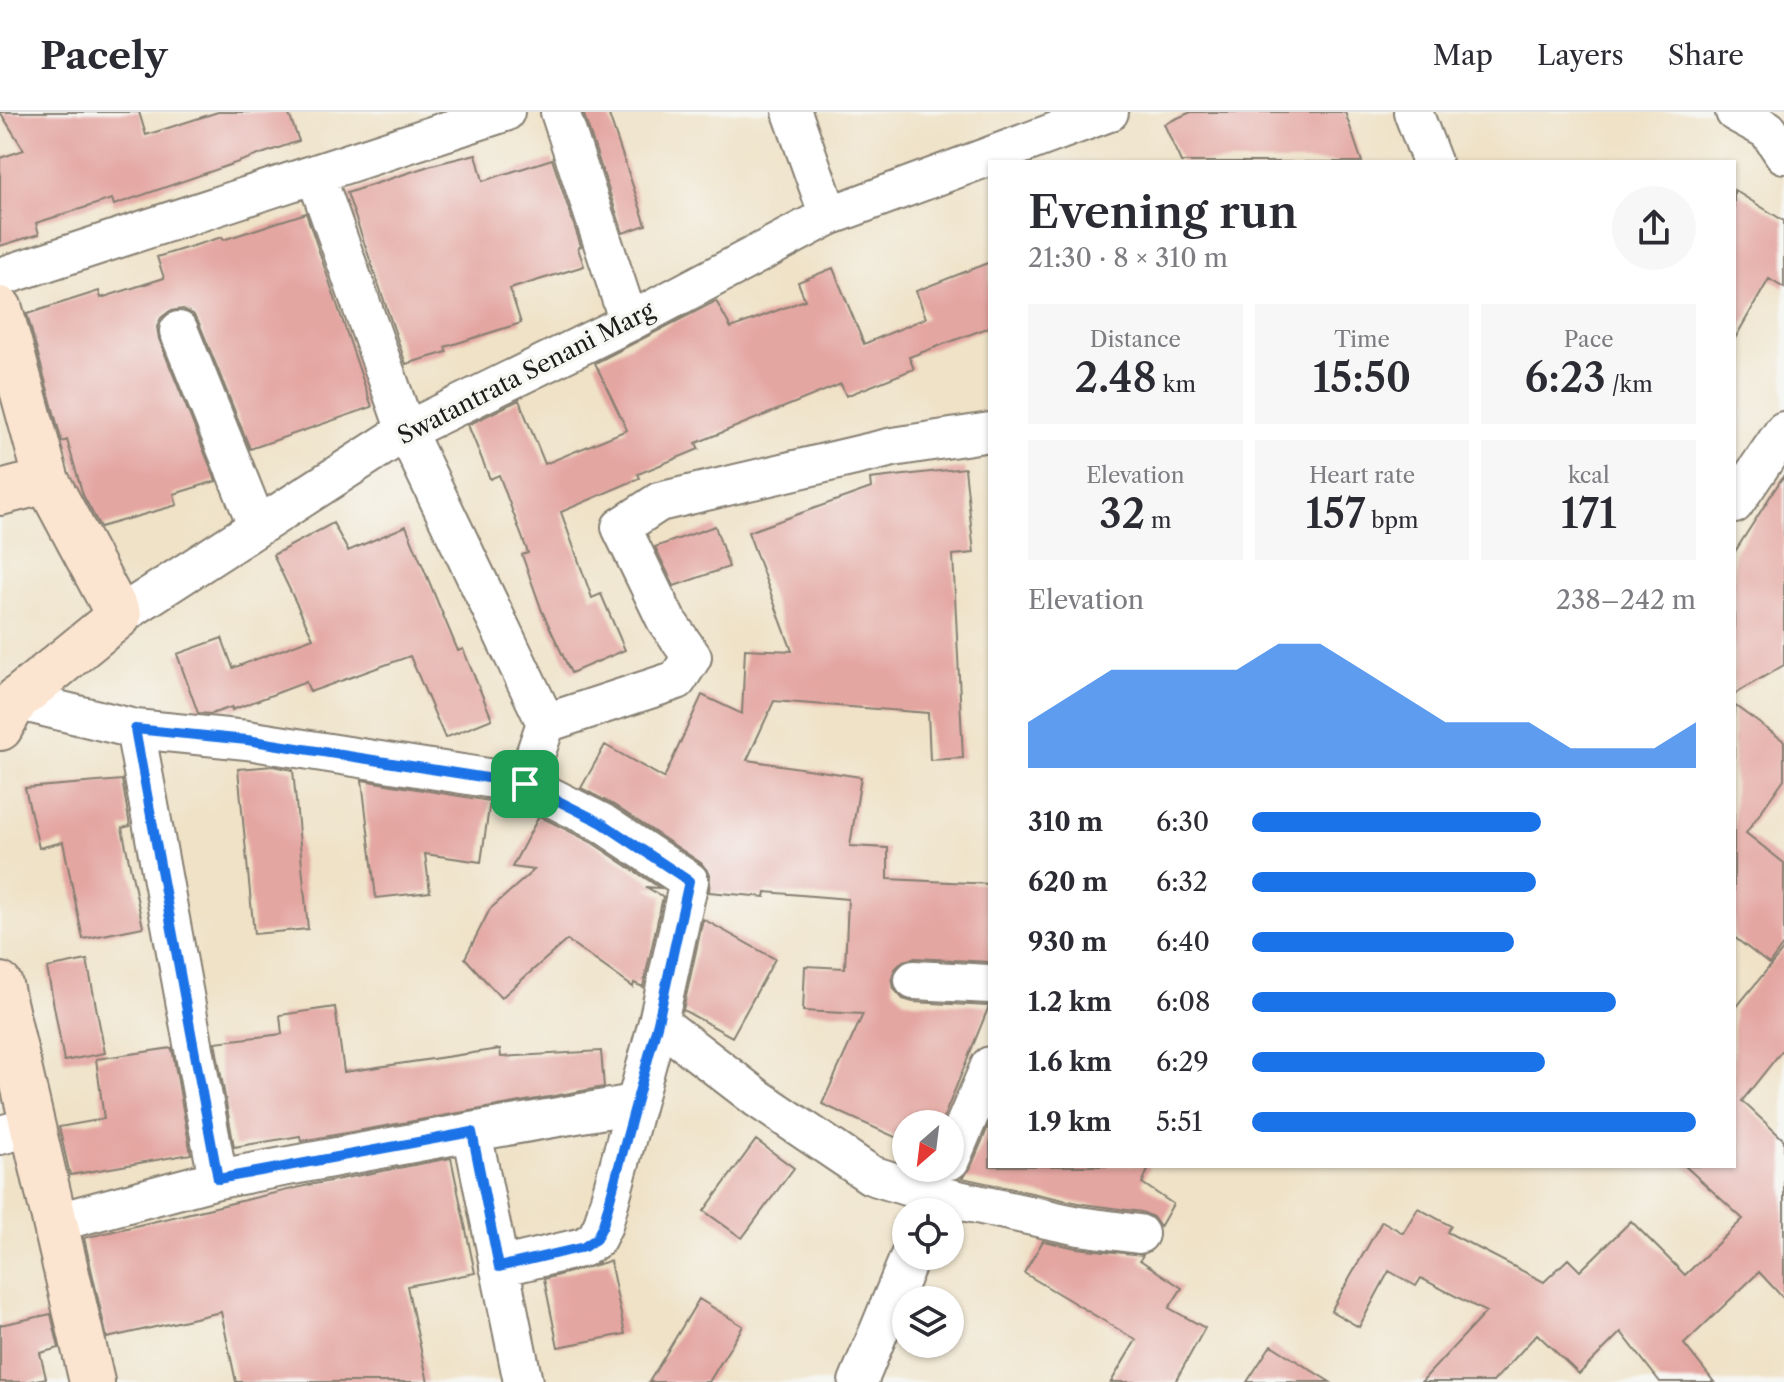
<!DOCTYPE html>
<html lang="en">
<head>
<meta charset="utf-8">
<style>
	body { margin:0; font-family:"Libre Caslon Text",serif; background:#f7f7f7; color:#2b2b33; height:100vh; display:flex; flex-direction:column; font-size:30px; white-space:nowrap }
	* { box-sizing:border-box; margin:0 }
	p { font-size:26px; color:#7c7c81 }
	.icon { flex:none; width:44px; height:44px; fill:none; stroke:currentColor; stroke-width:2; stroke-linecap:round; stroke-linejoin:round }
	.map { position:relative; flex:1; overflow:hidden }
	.sheet { position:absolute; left:988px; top:48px; width:748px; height:1008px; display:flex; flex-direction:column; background:#fff; border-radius:0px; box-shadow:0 2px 6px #0004 }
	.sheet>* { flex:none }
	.needle { width:52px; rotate:208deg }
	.fabs { position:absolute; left:892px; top:998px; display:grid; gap:16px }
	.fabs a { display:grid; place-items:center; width:72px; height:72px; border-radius:50%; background:#fff; box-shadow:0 2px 6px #0004; font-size:40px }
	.pin { position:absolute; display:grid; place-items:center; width:68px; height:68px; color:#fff; margin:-34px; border-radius:16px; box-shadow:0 4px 12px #0006 }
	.round { display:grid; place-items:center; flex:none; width:84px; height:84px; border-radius:42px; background:#f7f7f7 }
	.overview { display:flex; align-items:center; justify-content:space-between; height:136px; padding:0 40px }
	h1 { font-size:44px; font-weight:600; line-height:60px }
	.metrics { display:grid; grid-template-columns:repeat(3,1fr); gap:12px; height:136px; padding:8px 40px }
	.metrics div { display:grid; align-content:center; border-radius:0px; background:#f7f7f7; text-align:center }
	.metrics b { font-size:40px; font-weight:600 }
	.metrics small { font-size:22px; font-weight:400 }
	.metrics p { font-size:22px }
	.chart { height:224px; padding:16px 40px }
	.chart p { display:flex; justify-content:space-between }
	.chart svg { width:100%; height:144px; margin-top:8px; fill:#1a73e8; opacity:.7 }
	ul { padding:0 40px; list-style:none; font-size:26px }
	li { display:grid; grid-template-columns:128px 96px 1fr; align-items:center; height:60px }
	li i { height:20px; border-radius:10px; background:#1a73e8 }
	header { display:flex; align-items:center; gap:48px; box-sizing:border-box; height:112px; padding:0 40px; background:#fff; border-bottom:2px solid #e1e1e2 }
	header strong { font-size:38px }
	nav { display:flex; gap:44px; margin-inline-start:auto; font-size:28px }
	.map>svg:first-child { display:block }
	.building { fill:#e4a6a1 }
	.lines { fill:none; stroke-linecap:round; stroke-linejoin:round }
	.street-casing { stroke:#867f72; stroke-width:42 }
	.secondary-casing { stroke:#867f72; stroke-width:48 }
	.street { stroke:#fff; stroke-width:38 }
	.secondary { stroke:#fce5d0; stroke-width:44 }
	.route-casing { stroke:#fff; stroke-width:16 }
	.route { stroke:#1a73e8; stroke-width:10 }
	.labels { text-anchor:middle; stroke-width:7; stroke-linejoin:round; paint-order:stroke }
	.street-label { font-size:24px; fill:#1c1c1c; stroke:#f6f6f2 }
</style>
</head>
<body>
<header>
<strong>Pacely</strong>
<nav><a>Map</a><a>Layers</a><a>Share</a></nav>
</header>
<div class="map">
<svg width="1784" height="1270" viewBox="0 0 1784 1270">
	<rect width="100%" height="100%" fill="#f6f6f2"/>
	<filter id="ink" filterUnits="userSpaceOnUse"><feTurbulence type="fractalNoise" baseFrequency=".0125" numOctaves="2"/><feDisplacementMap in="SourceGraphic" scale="16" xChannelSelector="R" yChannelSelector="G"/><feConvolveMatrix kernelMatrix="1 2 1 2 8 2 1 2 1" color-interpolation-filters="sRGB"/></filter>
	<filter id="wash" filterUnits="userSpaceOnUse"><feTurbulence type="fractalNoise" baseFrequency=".006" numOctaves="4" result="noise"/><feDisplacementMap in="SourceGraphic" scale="32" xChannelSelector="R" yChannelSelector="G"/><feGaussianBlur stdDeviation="1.8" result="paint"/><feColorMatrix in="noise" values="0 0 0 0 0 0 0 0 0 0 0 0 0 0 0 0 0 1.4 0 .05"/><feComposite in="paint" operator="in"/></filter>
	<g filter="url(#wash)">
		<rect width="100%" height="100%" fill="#efe2c7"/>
		<g id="blocks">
			<path class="building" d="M 0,0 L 139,0 L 146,23 L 218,0 L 288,0 L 299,29 L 114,93 L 112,87 L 36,111 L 39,122 L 0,134 L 0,46 L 24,38 Z
				M 583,0 L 608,0 L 646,113 L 623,121 Z
				M 1191,0 L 1345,0 L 1362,50 L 1181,50 L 1164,12 Z
				M 476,42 L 483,69 L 552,47 L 581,134 L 578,136 L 584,154 L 510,177 L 521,211 L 445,235 L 447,240 L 406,252 L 347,81 L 432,53 Z
				M 1734,78 L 1784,109 L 1784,176 L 1769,167 L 1734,228 Z
				M 306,101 L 372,295 L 250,337 L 199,211 L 193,202 L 183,197 L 170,199 L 161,206 L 157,215 L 159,227 L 216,369 L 174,382 L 177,393 L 100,415 L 83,383 L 67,328 L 62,330 L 27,202 L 99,179 L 101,186 L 164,166 L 157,145 L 222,125 L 223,128 Z
				M 990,150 L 990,215 L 909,245 L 914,257 L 846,284 L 841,272 L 696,331 L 699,337 L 638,362 L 640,366 L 561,400 L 592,486 L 601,482 L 625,538 L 571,561 L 542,499 L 522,443 L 528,441 L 499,363 L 490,367 L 468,313 L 519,288 L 545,352 L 627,318 L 595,251 L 716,189 L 731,216 L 805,188 L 798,170 L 833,156 L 864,232 L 926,206 L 916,179 Z
				M 965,356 L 974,441 L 953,443 L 963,646 L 930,648 L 928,601 L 774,589 L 747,648 L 861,665 L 850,734 L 888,736 L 888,767 L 990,772 L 990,850 L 915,846 L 903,849 L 895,857 L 892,866 L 894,877 L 903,887 L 913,890 L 989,894 L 941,1012 L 906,1012 L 906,1017 L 902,1015 L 897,1026 L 822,992 L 863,902 L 803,899 L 805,854 L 845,856 L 848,787 L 766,780 L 765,785 L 709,780 L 710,762 L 701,751 L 614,693 L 581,676 L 605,633 L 664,666 L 702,583 L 742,602 L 745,537 L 792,539 L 748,420 L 871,376 L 870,367 Z
				M 1784,363 L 1784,553 L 1734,582 L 1734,441 Z
				M 333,411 L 348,439 L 406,414 L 458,539 L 463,537 L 492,607 L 445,626 L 410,544 L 310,580 L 306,570 L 232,598 L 232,595 L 211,602 L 198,601 L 177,542 L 222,526 L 233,556 L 313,526 L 273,443 Z
				M 715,414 L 729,455 L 674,474 L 655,435 Z
				M 1734,593 L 1784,629 L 1784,667 L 1746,721 L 1784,751 L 1784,832 L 1769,852 L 1734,825 Z
				M 273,654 L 293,658 L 308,817 L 254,822 L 238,657 Z
				M 122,668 L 130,714 L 122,716 L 143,815 L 83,827 L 63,730 L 39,736 L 25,676 Z
				M 362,668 L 490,689 L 481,750 L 425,742 L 430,780 L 376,786 Z
				M 539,704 L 591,730 L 660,776 L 646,775 L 663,785 L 643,875 L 634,871 L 633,875 L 567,828 L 501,886 L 465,846 L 490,797 L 534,758 L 512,755 Z
				M 703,807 L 775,847 L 732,925 L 683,898 Z
				M 1784,837 L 1784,936 L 1742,989 L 1784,1028 L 1784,1187 L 1759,1160 L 1684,1232 L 1714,1270 L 1660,1270 L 1621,1220 L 1579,1262 L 1537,1222 L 1493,1270 L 1421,1270 L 1486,1200 L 1421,1166 L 1416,1174 L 1389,1159 L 1359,1215 L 1331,1199 L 1382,1109 L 1403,1121 L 1418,1096 L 1451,1114 L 1447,1120 L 1544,1170 L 1568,1147 L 1580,1159 L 1631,1109 L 1685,1163 L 1743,1107 L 1685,1054 L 1734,1054 L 1734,898 Z
				M 87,848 L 105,941 L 64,949 L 47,856 Z
				M 335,895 L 344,960 L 500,937 L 501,945 L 601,939 L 604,975 L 301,1029 L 300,1024 L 234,1035 L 215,930 L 282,922 L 280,903 Z
				M 172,936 L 191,1042 L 70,1063 L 59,1015 L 104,1007 L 96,947 Z
				M 990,1010 L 990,1054 L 1150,1054 L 1142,1071 L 1173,1092 L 1160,1115 L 1153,1105 L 1142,1100 L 1083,1092 L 962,1066 L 970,1057 Z
				M 756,1028 L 794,1056 L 742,1126 L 704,1099 Z
				M 451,1046 L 475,1161 L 407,1174 L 428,1270 L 236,1270 L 221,1200 L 107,1226 L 84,1126 L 309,1073 Z
				M 1043,1129 L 1076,1136 L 1143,1143 L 1140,1148 L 1182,1176 L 1169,1196 L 1205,1216 L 1175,1270 L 1111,1270 L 1136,1228 L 1024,1161 Z
				M 610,1149 L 625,1222 L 558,1235 L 544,1167 Z
				M 699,1187 L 743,1214 L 709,1270 L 649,1270 Z
				M 51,1202 L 59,1236 L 40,1241 L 46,1266 L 27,1270 L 0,1270 L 0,1213 Z
				M 1271,1233 L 1330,1270 L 1247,1270 Z"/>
		</g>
	</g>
	<g filter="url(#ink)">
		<use href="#blocks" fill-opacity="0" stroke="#867f72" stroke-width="2"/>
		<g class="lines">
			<defs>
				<path id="street" d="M 560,0 L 629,210
					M 792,0 L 829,104
					M 1413,0 L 1432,50
					M 1735,0 L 1768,18 L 1784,42
					M 316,64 L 406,319 L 546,611
					M 0,165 L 505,0
					M 179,219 L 257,413
					M 1734,392 L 1784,319
					M 119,504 L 406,319 L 629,210 L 829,104 L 1109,0
					M 16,588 L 135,617 L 247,628 L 525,672 L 602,711 L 689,769 L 658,910 L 757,986 L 871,1063 L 935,1083 L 1079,1114 L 1139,1122
					M 135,617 L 218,1067 L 472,1020 L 523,1270
					M 525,672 L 546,611 L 677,568 L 692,545 L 666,508 L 621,415 L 659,390 L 893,335 L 990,320
					M 914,868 L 990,872
					M 472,1020 L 634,992
					M 0,1023 L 31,1015
					M 950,1048 L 990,954
					M 57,1110 L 218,1067
					M 499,1155 L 584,1135 L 596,1127 L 603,1113 L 658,910
					M 858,1270 L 910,1144"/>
				<path id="secondary" d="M 0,197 L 47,369 L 119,504 L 16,588 L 0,616
					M 0,381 L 47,369
					M 0,873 L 92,1270"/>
			</defs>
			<use href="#street" class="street-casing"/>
			<use href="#secondary" class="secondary-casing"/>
			<use href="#street" class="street"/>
			<use href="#secondary" class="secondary"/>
		</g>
	</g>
	<g class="lines" filter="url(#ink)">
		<defs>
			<path id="route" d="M 135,617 L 247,628 L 525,672 L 602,711 L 689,769 L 658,910 L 603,1113 L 596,1127 L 584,1135 L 499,1155 L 472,1020 L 218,1067 Z"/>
		</defs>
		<use href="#route" class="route-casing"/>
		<use href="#route" class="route"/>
	</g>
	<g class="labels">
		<g class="street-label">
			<text transform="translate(526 261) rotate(-27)" y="8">Swatantrata Senani Marg</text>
		</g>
	</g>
</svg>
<div class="fabs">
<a><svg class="needle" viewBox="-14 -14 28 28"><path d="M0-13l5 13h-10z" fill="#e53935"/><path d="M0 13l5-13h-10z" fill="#7c7c81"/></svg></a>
<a><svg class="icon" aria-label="locate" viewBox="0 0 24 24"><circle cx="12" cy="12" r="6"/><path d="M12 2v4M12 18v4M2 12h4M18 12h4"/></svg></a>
<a><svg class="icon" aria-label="layers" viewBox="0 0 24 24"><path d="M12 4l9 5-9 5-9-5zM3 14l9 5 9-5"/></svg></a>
</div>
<div class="pin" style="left:525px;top:672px;background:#1e9e55"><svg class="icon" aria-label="arrive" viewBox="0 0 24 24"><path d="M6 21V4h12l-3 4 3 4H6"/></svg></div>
<section class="sheet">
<div class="overview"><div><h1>Evening run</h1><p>21:30 · 8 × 310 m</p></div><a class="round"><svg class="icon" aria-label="share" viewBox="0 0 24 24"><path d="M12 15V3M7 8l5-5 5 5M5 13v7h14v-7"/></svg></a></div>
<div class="metrics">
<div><p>Distance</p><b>2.48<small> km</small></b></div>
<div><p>Time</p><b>15:50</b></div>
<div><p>Pace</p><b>6:23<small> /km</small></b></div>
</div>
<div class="metrics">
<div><p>Elevation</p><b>32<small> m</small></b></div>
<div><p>Heart rate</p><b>157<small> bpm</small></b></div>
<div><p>kcal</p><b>171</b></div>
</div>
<div class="chart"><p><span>Elevation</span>238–242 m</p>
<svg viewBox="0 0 160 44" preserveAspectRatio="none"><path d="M0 44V30L10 22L20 14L30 14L40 14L50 14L60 6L70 6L80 14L90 22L100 30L110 30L120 30L130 38L140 38L150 38L160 30V44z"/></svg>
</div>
<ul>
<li><b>310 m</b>6:30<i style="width:65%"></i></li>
<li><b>620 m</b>6:32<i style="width:64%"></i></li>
<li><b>930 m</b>6:40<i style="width:59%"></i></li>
<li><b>1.2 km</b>6:08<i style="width:82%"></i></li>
<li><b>1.6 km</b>6:29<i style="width:66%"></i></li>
<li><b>1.9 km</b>5:51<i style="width:100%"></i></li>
</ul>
</section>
</div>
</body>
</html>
